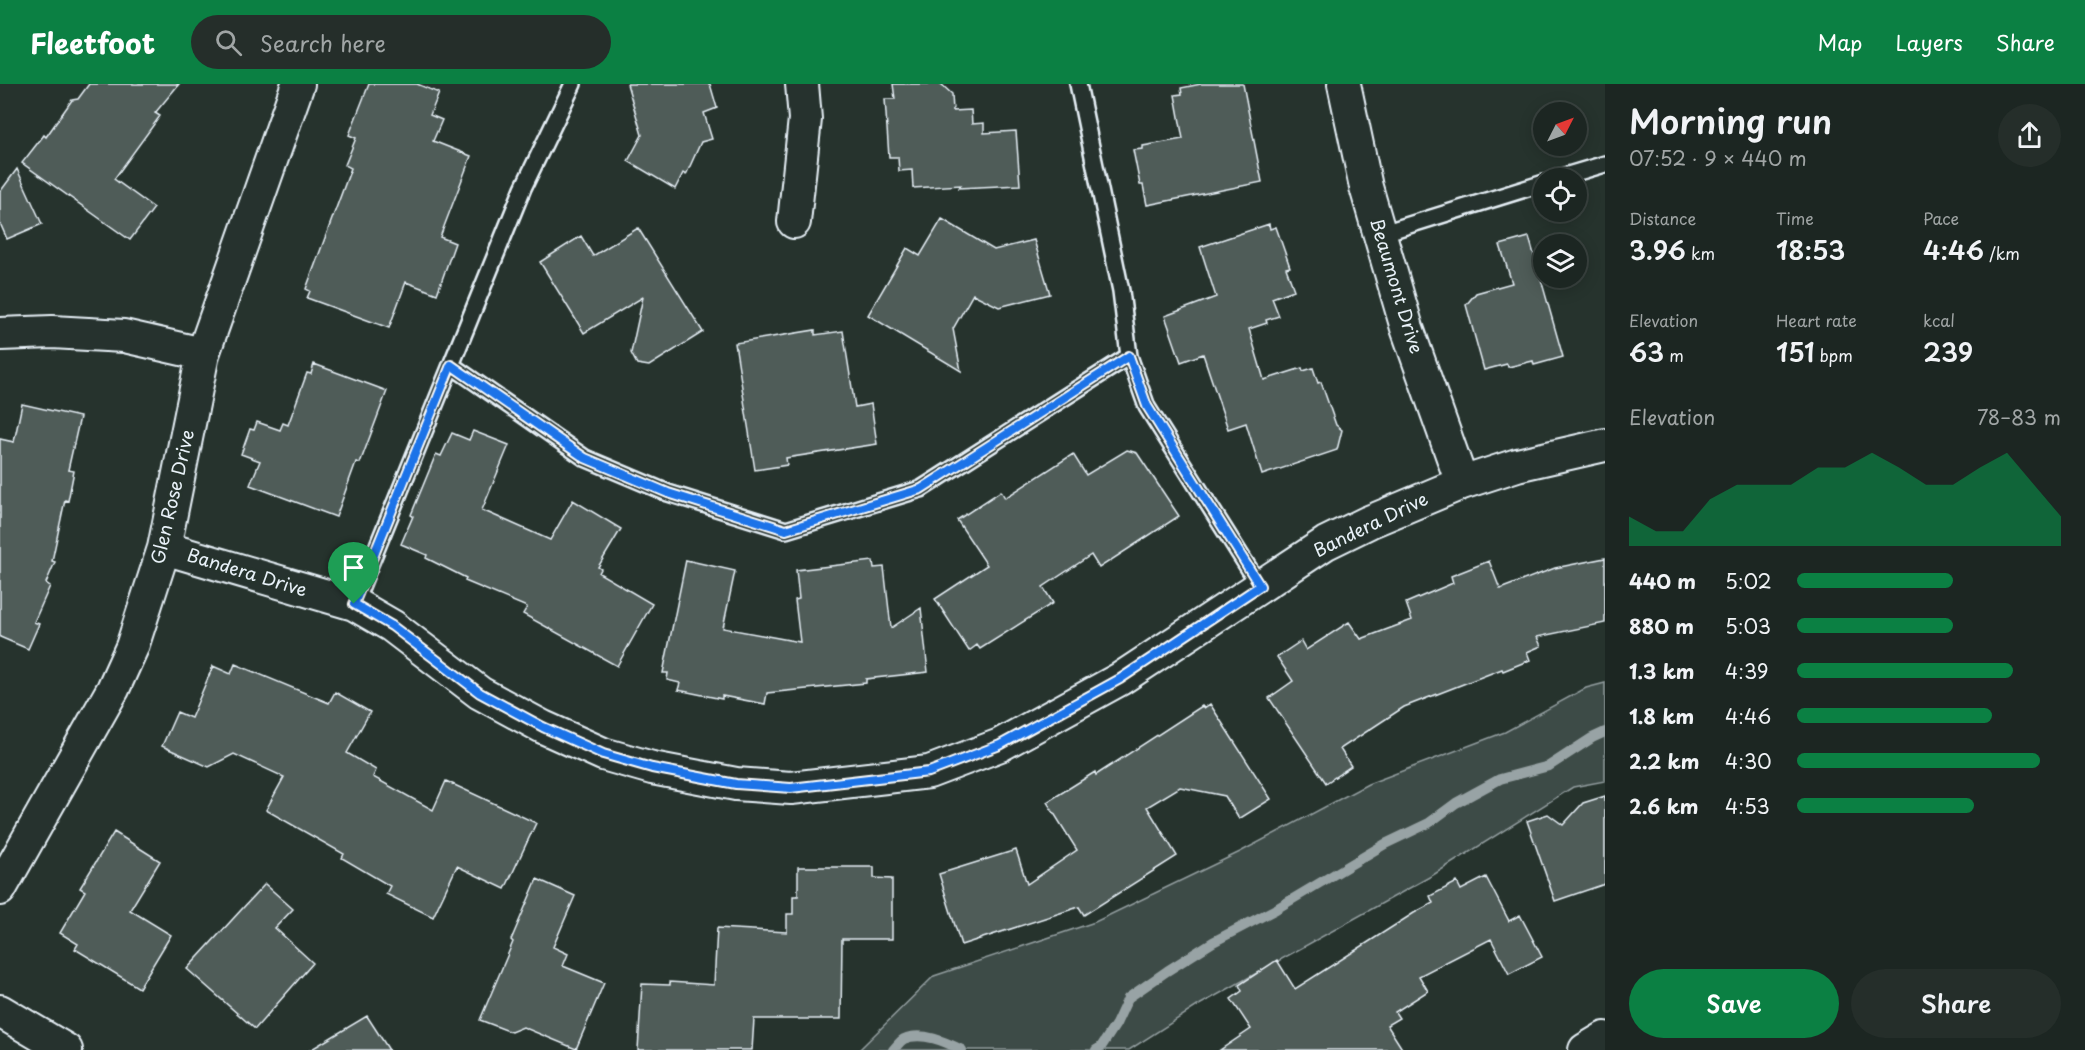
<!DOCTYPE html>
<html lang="en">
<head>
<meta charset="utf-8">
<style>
	body { margin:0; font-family:"Playpen Sans",sans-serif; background:#252e2a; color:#f1f3f6; height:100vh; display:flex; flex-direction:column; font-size:22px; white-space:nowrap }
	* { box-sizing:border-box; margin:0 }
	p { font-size:20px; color:#a0a5a5 }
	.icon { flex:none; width:33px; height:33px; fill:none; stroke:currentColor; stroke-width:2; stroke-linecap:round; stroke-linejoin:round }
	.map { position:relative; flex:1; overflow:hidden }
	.sheet { display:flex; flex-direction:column; background:#1c2622; width:480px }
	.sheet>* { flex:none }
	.needle { width:39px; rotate:48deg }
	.buttons { position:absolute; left:1533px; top:18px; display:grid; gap:12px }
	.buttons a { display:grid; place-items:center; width:54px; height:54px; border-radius:50%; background:#1c2622; box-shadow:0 3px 15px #0003,0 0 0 2px #3a4340; font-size:30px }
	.pin { position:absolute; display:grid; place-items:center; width:51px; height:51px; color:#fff; margin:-62px -26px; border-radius:50% 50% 50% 0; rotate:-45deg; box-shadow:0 0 6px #0007 }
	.pin .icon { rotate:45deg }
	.round { display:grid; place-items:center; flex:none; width:63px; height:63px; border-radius:32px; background:#252e2a }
	.headline { display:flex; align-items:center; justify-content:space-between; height:102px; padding:0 24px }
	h1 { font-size:33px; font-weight:600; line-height:45px }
	.figures { display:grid; grid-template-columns:repeat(3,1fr); gap:9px; height:102px; padding:6px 24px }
	.figures div { display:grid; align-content:center }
	.figures b { font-size:26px; font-weight:600 }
	.figures small { font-size:16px; font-weight:400 }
	.figures p { font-size:16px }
	.chart { height:168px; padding:12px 24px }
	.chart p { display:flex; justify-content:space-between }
	.chart svg { width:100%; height:108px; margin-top:6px; fill:#0b8043; opacity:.7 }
	.primary-button { display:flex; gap:12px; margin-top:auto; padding:12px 24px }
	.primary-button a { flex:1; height:69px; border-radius:36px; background:#0b8043; color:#fff; font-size:24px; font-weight:600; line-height:69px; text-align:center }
	.primary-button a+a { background:#252e2a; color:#f1f3f6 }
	ul { padding:0 24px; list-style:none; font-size:20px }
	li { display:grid; grid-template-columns:96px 72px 1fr; align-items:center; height:45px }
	li i { height:15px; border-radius:8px; background:#0b8043 }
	header { display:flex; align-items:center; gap:36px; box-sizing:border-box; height:84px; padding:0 30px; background:#0b8043; color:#fff }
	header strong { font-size:28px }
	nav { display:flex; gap:33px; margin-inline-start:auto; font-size:21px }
	.search { width:420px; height:54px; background:#252e2a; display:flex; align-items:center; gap:15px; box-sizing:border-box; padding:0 21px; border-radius:33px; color:#a0a5a5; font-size:22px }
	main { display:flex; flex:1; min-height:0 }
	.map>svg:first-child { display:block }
	.green { fill:#3e4b47; stroke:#939ea0; stroke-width:1.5 }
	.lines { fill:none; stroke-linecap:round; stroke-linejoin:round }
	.stream { stroke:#98a3a5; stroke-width:10 }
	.building { fill:#505c59; stroke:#e8f1f8; stroke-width:1.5 }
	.service-casing { stroke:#e8f1f8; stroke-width:20 }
	.minor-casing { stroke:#e8f1f8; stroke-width:36 }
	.service { stroke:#26332d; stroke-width:15 }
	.minor { stroke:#26332d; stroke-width:32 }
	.route-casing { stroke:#fff; stroke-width:12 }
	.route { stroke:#1a73e8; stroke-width:8 }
	.labels { text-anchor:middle; stroke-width:5; stroke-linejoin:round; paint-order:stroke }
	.street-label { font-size:18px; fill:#e8f1f8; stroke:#26332d }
</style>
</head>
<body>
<header>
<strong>Fleetfoot</strong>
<div class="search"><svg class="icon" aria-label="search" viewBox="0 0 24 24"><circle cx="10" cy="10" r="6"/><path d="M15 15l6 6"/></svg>Search here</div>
<nav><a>Map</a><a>Layers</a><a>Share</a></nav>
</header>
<main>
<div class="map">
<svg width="1605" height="966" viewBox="0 0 1605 966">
	<rect width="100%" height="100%" fill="#26332d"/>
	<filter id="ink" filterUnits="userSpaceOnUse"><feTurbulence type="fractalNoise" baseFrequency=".0167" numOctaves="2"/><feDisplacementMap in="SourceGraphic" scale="12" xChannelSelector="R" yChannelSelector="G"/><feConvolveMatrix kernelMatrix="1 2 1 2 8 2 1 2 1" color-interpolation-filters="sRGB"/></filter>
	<g filter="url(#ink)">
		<path class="green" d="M 1605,599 L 1605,697 L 1573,703 L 1433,791 L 1199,921 L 1129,966 L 859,966 L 934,892 L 1095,838 L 1240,768 L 1368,700 L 1505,648 L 1586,604 Z"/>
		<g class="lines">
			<path class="stream" d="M 893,966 C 896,963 900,957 904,955 C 922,947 946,958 962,966
				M 1096,966 L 1101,963 L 1116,940 L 1128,914 L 1167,887 L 1213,858 L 1276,825 L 1385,760 L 1429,739 L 1456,719 L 1500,695 L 1549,682 L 1592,654 L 1605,648"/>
		</g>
		<path class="building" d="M 89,0 L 179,0 L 155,29 L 160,32 L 114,95 L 154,124 L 130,156 L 22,79 L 44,51 L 46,53 L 72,16 L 78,15 Z
			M 369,0 L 417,0 L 439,9 L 430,31 L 442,36 L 433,57 L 471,72 L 440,153 L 455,159 L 437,210 L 406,198 L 389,244 L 307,214 L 310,207 L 306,205 L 351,84 L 345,81 L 356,54 L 349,51 Z
			M 627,0 L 710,0 L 717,24 L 704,29 L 712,55 L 701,58 L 686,91 L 683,89 L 675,105 L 628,77 L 642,51 Z
			M 893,0 L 941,0 L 952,10 L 953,27 L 971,26 L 972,40 L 984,39 L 984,49 L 1016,47 L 1020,101 L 959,104 L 961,101 L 913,104 L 912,86 L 899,87 L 898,73 L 889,73 L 885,15 L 895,15 Z
			M 1201,0 L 1243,0 L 1262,98 L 1147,121 L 1143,101 L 1140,101 L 1133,66 L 1143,65 L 1143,62 L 1183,55 L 1175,11 L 1182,10 L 1181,4 Z
			M 17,85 L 42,140 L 7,155 L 0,139 L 0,108 Z
			M 942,135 L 994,166 L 1034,156 L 1050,210 L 999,223 L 973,210 L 953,245 L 961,287 L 868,231 L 907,164 L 920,172 Z
			M 1269,140 L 1270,145 L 1276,143 L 1290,183 L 1286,184 L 1294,206 L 1272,214 L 1279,232 L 1266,236 L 1267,239 L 1249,245 L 1264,296 L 1302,284 L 1303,287 L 1313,284 L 1318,299 L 1321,298 L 1336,341 L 1342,346 L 1337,366 L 1262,391 L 1246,339 L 1228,345 L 1203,270 L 1181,278 L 1165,232 L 1216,213 L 1200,163 Z
			M 638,144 L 703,248 L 649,282 L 637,280 L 631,269 L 643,213 L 584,249 L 540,178 L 581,152 L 593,172 Z
			M 1529,153 L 1563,273 L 1534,281 L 1533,277 L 1508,283 L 1507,280 L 1484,286 L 1466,221 L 1476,209 L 1512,199 L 1500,161 Z
			M 815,246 L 815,251 L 843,247 L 855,323 L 871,320 L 877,360 L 786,374 L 787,381 L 755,386 L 735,259 Z
			M 314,280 L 387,307 L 360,379 L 356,378 L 336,433 L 250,401 L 260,377 L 241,370 L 250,345 L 254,346 L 257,338 L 280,346 L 283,339 L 288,341 L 307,289 L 311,290 Z
			M 22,320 L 80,333 L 68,386 L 74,387 L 68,417 L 65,416 L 52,477 L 55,478 L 46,499 L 50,502 L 34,538 L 39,540 L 28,565 L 0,553 L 0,355 L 14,358 Z
			M 473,347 L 509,361 L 482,426 L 550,456 L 573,416 L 621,445 L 598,483 L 601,485 L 599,489 L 652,520 L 617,582 L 523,530 L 527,523 L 465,497 L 466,494 L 426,474 L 427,471 L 401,460 L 413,432 L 411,431 L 436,370 L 441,372 L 452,349 L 469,356 Z
			M 1127,366 L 1137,369 L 1179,432 L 1099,484 L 1091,471 L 1043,503 L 1053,519 L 980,565 L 977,561 L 969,567 L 935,515 L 987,481 L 957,436 L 1001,407 L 1005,414 L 1073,370 L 1086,391 Z
			M 1605,474 L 1605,539 L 1537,553 L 1541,562 L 1527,568 L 1530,576 L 1503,587 L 1502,585 L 1404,623 L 1340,665 L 1351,682 L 1326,699 L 1269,614 L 1293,597 L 1277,573 L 1301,557 L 1306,566 L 1349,538 L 1361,555 L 1412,536 L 1406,519 L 1453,499 L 1451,492 L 1489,477 L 1500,505 L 1555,484 Z
			M 686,476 L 735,487 L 723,544 L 800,558 L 795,516 L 799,515 L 796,486 L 873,477 L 874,484 L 884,483 L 891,544 L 921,524 L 928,588 L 866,595 L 866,599 L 767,609 L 765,620 L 722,612 L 722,615 L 678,606 L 680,599 L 667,596 L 668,589 L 663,589 Z
			M 235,580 L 329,619 L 335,608 L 370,628 L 347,669 L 376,686 L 373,693 L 433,726 L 446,697 L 536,739 L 505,805 L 457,782 L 433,833 L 386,810 L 390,802 L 342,774 L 344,770 L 266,726 L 284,693 L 234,670 L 209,683 L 162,662 L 177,628 L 191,634 L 213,582 L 231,590 Z
			M 1210,620 L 1271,715 L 1239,735 L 1225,712 L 1180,703 L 1147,723 L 1177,772 L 1084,831 L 1079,823 L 961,861 L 939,790 L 1016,766 L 1027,800 L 1077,766 L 1047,718 L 1095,688 L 1096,691 L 1202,622 L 1204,624 Z
			M 1605,712 L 1605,800 L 1555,817 L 1527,737 L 1548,730 L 1563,741 L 1583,719 Z
			M 114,748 L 160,777 L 130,826 L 171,851 L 139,904 L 75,865 L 78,860 L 60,849 L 85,807 L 80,804 Z
			M 798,783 L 874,783 L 874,794 L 892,795 L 892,855 L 842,855 L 841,935 L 754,935 L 752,966 L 638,966 L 642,900 L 670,901 L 670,898 L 714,901 L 717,844 L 787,848 L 787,830 L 793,830 L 793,812 L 798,812 Z
			M 1486,793 L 1509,837 L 1520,831 L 1542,873 L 1509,890 L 1491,855 L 1419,892 L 1428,907 L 1395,928 L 1399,934 L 1387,941 L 1403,966 L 1220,966 L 1251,945 L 1231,915 L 1242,907 L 1239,901 L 1277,876 L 1295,905 L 1414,829 L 1433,819 L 1430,812 L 1457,798 L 1461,806 Z
			M 537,795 L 575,812 L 553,863 L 568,870 L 563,882 L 604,899 L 576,965 L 523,943 L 511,948 L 480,936 L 513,858 L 511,856 Z
			M 265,800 L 293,825 L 275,844 L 313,879 L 255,945 L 187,885 Z
			M 367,932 L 389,966 L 310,966 Z"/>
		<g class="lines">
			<defs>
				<path id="service" d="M 1078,0 L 1121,207 L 1129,272 L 1147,323 L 1260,502
					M 1558,94 L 1605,80
					M 1380,150 L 1544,99
					M 451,281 L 585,374 L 668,409 L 786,446 L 921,405 L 1129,272
					M 354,520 L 523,104 L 573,0"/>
				<path id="minor" d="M 1344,0 L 1366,103 L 1407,244 L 1462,399
					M 794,138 L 805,35 L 802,0
					M 0,250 L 52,248 L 124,252 L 203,270
					M 164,464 L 354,520 L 392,542 L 480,609 L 543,643 L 603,670 L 652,684 L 736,700 L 791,704 L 929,688 L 1000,661 L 1120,595 L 1326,459 L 1369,438 L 1462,399 L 1517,381 L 1605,361
					M 0,805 L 113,605 L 132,563 L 164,464 L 203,270 L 298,0
					M 0,927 L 66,966
					M 1585,966 L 1605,954"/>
			</defs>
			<use href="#service" class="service-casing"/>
			<use href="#minor" class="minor-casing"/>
			<use href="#service" class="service"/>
			<use href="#minor" class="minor"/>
		</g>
	</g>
	<g class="lines" filter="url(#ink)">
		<defs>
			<path id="route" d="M 1129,272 L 1147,322 L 1260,502 L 1120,595 L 1000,661 L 929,688 L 791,704 L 736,700 L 652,684 L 603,670 L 543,643 L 480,609 L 392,542 L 354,520 L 451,281 L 585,374 L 668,409 L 786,446 L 921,405 Z"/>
		</defs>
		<use href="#route" class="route-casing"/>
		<use href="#route" class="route"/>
	</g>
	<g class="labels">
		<g class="street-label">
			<text transform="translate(1396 202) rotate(73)" y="6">Beaumont Drive</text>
			<text transform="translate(173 413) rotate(-77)" y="6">Glen Rose Drive</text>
			<text transform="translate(1371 441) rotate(-26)" y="6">Bandera Drive</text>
			<text transform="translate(247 489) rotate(17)" y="6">Bandera Drive</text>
		</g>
	</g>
</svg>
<div class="buttons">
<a><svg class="needle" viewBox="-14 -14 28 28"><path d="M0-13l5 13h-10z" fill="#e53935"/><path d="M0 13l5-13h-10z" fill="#a0a5a5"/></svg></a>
<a><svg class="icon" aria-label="locate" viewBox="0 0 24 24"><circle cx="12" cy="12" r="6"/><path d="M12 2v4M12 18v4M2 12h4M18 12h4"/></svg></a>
<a><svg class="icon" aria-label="layers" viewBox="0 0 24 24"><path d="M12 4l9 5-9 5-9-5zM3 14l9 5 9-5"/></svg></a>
</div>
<div class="pin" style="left:354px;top:520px;background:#1e9e55"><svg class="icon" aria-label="arrive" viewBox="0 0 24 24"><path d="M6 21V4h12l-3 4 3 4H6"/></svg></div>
</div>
<section class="sheet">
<div class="headline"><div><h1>Morning run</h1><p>07:52 · 9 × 440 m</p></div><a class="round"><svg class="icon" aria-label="share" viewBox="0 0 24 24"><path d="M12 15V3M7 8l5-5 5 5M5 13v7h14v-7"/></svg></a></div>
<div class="figures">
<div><p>Distance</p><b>3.96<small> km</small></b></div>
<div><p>Time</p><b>18:53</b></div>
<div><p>Pace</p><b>4:46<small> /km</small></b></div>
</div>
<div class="figures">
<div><p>Elevation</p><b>63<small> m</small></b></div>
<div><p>Heart rate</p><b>151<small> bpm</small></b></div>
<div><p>kcal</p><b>239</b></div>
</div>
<div class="chart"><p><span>Elevation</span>78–83 m</p>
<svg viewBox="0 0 160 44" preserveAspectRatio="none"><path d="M0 44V32L10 38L20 38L30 25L40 19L50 19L60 19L70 12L80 12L90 6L100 12L110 19L120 19L130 12L140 6L150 19L160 32V44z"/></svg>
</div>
<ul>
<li><b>440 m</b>5:02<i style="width:59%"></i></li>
<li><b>880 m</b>5:03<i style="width:59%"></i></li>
<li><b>1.3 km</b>4:39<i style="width:82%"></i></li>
<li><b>1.8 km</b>4:46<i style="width:74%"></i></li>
<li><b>2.2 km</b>4:30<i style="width:92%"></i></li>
<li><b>2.6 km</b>4:53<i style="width:67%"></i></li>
</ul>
<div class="primary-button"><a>Save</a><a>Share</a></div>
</section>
</main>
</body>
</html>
